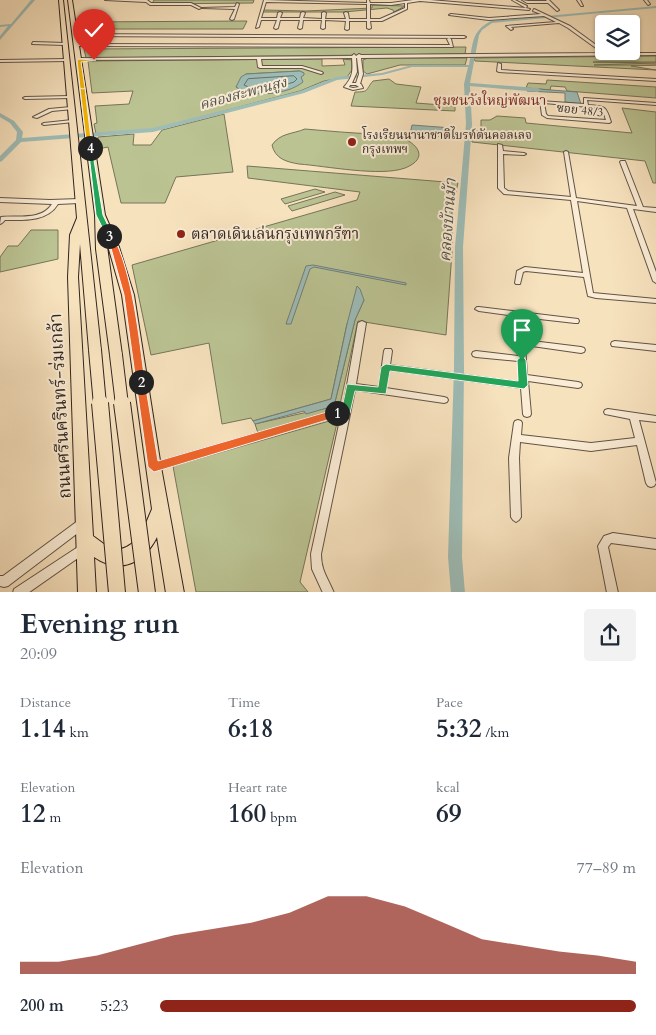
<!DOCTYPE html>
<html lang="en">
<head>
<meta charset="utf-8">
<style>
	body { margin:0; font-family:Cardo,"Noto Serif Thai",serif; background:#f2f2f3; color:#1f2937; height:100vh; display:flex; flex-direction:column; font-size:19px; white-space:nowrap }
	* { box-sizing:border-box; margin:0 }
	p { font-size:16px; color:#747a83 }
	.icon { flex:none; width:28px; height:28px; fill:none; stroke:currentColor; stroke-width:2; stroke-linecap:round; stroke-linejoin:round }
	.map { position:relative; height:592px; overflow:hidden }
	.details { display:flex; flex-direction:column; background:#fff; flex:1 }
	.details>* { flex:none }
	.fabs { position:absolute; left:595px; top:15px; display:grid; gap:10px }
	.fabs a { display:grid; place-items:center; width:45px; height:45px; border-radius:5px; background:#fff; box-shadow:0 1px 4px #0004; font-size:25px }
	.pin { position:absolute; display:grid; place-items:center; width:42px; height:42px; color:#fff; margin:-51px -21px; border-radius:50% 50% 50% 0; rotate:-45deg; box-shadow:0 0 5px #0007 }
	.pin .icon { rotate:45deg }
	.km { position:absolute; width:25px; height:25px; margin:-12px; border-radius:50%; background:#222; color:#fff; font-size:14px; line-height:25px; text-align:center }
	.round { display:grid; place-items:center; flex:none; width:52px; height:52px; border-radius:5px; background:#f2f2f3 }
	.headline { display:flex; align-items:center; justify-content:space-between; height:85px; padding:0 20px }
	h1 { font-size:28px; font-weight:700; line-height:38px }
	.figures { display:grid; grid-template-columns:repeat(3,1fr); gap:8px; height:85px; padding:5px 20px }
	.figures div { display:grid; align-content:center }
	.figures b { font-size:25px; font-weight:700 }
	.figures small { font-size:14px; font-weight:400 }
	.figures p { font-size:14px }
	.chart { height:140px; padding:10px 20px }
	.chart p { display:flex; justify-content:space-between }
	.chart svg { width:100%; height:90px; margin-top:5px; fill:#8f2418; opacity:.7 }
	ul { padding:0 20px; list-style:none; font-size:16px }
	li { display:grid; grid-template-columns:80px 60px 1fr; align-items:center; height:38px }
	li i { height:12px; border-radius:6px; background:#8f2418 }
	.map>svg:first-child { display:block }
	.green { fill:#bbc393; stroke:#767459; fill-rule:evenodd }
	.water { fill:#9ebdb7; stroke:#72807a }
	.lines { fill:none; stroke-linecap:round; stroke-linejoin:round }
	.shore { stroke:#67706b; stroke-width:1 }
	.canal { fill:#9ebdb7; fill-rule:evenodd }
	.street-casing { stroke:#625447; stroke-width:2 }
	.primary-casing { stroke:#30241f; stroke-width:2 }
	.street { fill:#faecd5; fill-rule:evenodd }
	.primary { fill:#f7e2be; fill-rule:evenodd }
	.primary-bridge-far1-casing { stroke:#30241f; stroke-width:14; stroke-linecap:butt }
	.primary-bridge-casing { stroke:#30241f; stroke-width:18; stroke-linecap:butt }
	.primary-bridge-far1 { stroke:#f7e2be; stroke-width:12 }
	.primary-bridge { stroke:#f7e2be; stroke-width:16 }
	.split-1 { fill:#22a559; stroke:#fff }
	.split-2 { fill:#f0652b; stroke:#fff }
	.split-3 { fill:#f0652b; stroke:#fff }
	.split-4 { fill:#22a559; stroke:#fff }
	.split-5 { fill:#f5b400; stroke:#fff }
	.split-6 { fill:#f5b400; stroke:#fff }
	.poi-dot { fill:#8f2418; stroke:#faecd5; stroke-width:2 }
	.labels { text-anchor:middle; stroke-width:4; stroke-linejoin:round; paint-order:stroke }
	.far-street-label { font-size:12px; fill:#30241f; stroke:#faecd5 }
	.far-poi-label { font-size:12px; fill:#30241f; stroke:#faecd5; text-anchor:start }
	.far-water-label { font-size:14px; font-style:italic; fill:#51524d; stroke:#faecd5 }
	.far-neighbourhood-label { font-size:14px; fill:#7a1f14; stroke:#faecd5 }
	.poi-label { font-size:15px; fill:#30241f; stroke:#faecd5; text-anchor:start }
	.water-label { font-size:16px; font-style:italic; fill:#51524d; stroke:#faecd5 }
	.near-street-label { font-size:18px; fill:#30241f; stroke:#faecd5 }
</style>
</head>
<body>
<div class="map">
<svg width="656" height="593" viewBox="0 0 656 593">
	<rect width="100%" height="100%" fill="#f7e2be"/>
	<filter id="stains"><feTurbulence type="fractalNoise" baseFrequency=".004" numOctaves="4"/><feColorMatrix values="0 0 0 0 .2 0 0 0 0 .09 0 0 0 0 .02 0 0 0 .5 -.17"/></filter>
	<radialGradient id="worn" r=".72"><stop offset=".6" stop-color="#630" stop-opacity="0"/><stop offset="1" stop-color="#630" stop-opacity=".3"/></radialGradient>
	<path class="green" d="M 154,0 L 254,0 L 253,3 L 152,4 Z
		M 372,5 L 405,6 L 394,12 L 393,10 L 387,8 L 344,12 L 262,12 L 264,10 L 306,11 L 372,8 Z
		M 247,21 L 243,29 L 82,29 L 81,22 Z
		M 466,47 L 465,54 L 86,58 L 84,49 Z
		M 656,56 L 656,62 L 593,62 L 656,63 L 594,65 L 656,65 L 631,66 L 656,70 L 475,61 L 474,58 Z
		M 368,58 L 467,58 L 465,65 L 400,65 L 367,74 L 363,71 L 363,60 Z
		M 322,59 L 322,66 L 345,65 L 343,59 L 352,60 L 352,70 L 347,77 L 324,81 L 300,91 L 167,126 L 151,130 L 96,134 L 94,124 L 97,123 L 95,106 L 129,104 L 133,91 L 92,93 L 88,61 ZM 299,71 L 304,73 C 295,86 266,97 251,93 C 246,92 240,89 236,87 L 246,74 Z
		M 389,79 L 396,84 L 421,87 L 416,103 L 455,106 L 455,111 L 351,106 L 355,92 C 370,92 365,90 373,81 Z
		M 547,80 L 656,87 L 656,98 L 567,91 L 565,87 L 551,86 L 550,90 L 526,88 L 528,83 L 546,84 Z
		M 622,108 L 656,112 L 656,183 L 653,183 L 645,161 L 472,142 L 471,130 L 481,131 L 481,120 L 490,120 L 497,116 L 525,118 L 526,123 L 632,133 Z
		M 224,114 L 233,172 L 176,177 L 165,203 L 121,203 L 108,147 L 98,149 L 98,137 L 134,134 L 133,145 L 151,145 L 162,130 Z
		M 305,129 C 328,131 351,133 373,134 C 381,135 393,134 400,137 C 417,143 430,158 405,168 C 381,177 326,166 299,164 C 287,162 275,159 272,145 C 280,133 293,134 305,129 Z
		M 247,166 L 458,183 L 452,209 L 452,252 L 446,335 L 358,321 L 339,409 L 258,433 L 255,424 L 334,406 L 355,320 L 364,300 L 347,324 L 331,399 L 253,421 L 251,418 L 222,424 L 209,343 L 151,355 L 132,265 L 357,200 L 360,192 L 248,178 Z
		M 315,189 L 325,192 L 285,204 L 281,199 Z
		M 335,192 L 345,195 L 292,211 L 288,206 Z
		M 31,230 L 58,230 L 58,259 L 0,272 L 0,257 L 8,246 L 18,246 Z
		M 336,419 L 337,423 L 300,582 L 308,592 L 196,592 L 173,466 Z"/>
	<path class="water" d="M 300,71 L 304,73 L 304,75 L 301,77 L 303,82 C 287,95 253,98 236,87 L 241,77 L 246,74 Z
		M 526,88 L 577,92 L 581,104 L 565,102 L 565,93 L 527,91 Z
		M 412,125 L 452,128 L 451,137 L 410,134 Z
		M 313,265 L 406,283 L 406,285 L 314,267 L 310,269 L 291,324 L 286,324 L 306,266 Z
		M 357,286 L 360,289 L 364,300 L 355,320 L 334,406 L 306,414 L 304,411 L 255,424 L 253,421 L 331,399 L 347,324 Z"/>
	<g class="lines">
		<path class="shore" d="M 294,76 L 297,79 L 294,82 C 278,87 260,93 244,85 L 248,79 Z"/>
		<path class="canal" d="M 31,0 L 35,0 L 0,40 L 0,36 L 8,26 L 0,27 L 0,25 L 11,24 Z
			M 656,6 L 656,8 L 492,23 L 482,30 L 479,35 L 470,83 L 538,88 L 541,90 L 538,92 L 470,86 L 472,124 L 463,247 L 464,368 L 462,557 L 465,593 L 451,593 L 448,557 L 454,368 L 455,247 L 466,124 L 464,84 L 468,67 L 412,67 L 382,75 L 337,80 L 304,93 L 153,132 L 21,142 L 2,161 L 0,162 L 0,156 L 16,140 L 17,132 L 10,123 L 0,117 L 0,113 L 14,121 L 23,132 L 22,138 L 153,128 L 300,91 L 336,77 L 382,73 L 412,65 L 469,65 C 473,44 471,31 491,21 Z"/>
		<defs>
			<path id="street" d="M 105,0 L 147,0 L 151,3 L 191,3 L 201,8 L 199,9 L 191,5 L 150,5 L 146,2 Z
				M 264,0 L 367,3 L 367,0 L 369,0 L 370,3 L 391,3 L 413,0 L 430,0 L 526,8 L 512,0 L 515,0 L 527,6 L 526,8 L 530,9 L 529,10 L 420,1 L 407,3 L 407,9 L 382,21 L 370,21 L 371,28 L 369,29 L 367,28 L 367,21 L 349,21 L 349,29 L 347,30 L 345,29 L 346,21 L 325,20 L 325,28 L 323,29 L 321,28 L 322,20 L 303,20 L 302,28 L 300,29 L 298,28 L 300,20 L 280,20 L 278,28 L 276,29 L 274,28 L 277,20 L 261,20 L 259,27 L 256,28 ZM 266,2 L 367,4 L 367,19 L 349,19 L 348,13 L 346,12 L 344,13 L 346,19 L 325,19 L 326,13 L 324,12 L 322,13 L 322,19 L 303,18 L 305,13 L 303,12 L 301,13 L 300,18 L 280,18 L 282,13 L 280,12 L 278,13 L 277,18 L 261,18 ZM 405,3 L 405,8 L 380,19 L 370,19 L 370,4 L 391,5 Z
				M 522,0 L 528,1 L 547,1 L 546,0 L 549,0 L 559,10 L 557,11 L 548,3 L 527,3 Z
				M 577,0 L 580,0 L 583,6 L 581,6 Z
				M 644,0 L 647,0 L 650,4 L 648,5 Z
				M 237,3 L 239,4 L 234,19 L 232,20 L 230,19 L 235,9 L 202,8 L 235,7 Z
				M 534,9 L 570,26 L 603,50 L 604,53 L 656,53 L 656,55 L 361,58 L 363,74 L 360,84 L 361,84 L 363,88 L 353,90 L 344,87 C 353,77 353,71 352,58 L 261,59 L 262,66 L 302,66 L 322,72 L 323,73 L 321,74 L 302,68 L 260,68 L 258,67 L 257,59 L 79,60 L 77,59 L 79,58 L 352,56 L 354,54 L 356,56 L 359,54 L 361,55 L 601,53 L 600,51 L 568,28 L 559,23 L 511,27 L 513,29 L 511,30 L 506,26 L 556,22 L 544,16 L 489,20 L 449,15 L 451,14 L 489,18 L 541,14 L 533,11 ZM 356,58 L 357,58 L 359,74 L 356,83 L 352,83 L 357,72 ZM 350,85 L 356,85 L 359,87 L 353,88 L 349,87 Z
				M 76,34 L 464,36 L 466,37 L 464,38 L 75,36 Z
				M 449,38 L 451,39 L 453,47 L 77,46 L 75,45 L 77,44 L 450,45 L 447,39 Z
				M 33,42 L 65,43 L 67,44 L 65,45 L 32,44 Z
				M 67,59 L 68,59 L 68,61 L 0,62 L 0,60 Z
				M 498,63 L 501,64 L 501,70 L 656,79 L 656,81 L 499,72 L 497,71 Z
				M 70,96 L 72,97 L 71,98 L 25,99 L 23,98 L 25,97 Z
				M 584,98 L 656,103 L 656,105 L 587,100 L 588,105 C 605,106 606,106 611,122 L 609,123 L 547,118 L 542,115 L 540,101 L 584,104 ZM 544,103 L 600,108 L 603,111 L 606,120 L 548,116 L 546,114 Z
				M 71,107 L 73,107 L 73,109 L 52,111 L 37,118 L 33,117 L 49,109 Z
				M 72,120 L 74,120 L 74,122 L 44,125 L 42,124 L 44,123 Z
				M 498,144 L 502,145 L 503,151 L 524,153 L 526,154 L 524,155 L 503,154 L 504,188 L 508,191 L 571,197 L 564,152 L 566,151 L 568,152 L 576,198 L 637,206 L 620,162 L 621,161 L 625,161 L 643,207 L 656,208 L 656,212 L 633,209 L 656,272 L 656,283 L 653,281 L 627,208 L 577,201 L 593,293 L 656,299 L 656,303 L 596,298 L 588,296 L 584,277 L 526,271 L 523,272 L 520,284 L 516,284 L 515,283 L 517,271 L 525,267 L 583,273 L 571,200 L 504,194 L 498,188 Z
				M 0,198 L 50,200 L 79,199 L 82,201 L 79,203 L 58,204 C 47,222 24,220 5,220 L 2,223 L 0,224 L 1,217 C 18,215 41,221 52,204 L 0,202 Z
				M 477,307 L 479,307 L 578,319 L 579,321 L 578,323 L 575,323 L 522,317 L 524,340 L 581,347 L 584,348 L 585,350 L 584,352 L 581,353 L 525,345 L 527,375 L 578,382 L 581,383 L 582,385 L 581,387 L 578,388 L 528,381 L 531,414 L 530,416 L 527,417 L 524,416 L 523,414 L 521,388 L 389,370 L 386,388 L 444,397 L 447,398 L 448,400 L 447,402 L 444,403 L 355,390 L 321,554 C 321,571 328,578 334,593 L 323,593 L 312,569 L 311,554 L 341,415 L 154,471 L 151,470 L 149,467 L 151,464 L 154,463 L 343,408 L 358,323 L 362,321 L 366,323 L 356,384 L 379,387 L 384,351 L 385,349 L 391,349 L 392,351 L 390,365 L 520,382 L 518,361 L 476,357 L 473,356 L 472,354 L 473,352 L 476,351 L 518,356 L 515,316 L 479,311 L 475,309 Z
				M 615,341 L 656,345 L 656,351 L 612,346 L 611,344 L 612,342 Z
				M 608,409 L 656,416 L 656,422 L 639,420 L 656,483 L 654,486 L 651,487 L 648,486 L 646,483 L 637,445 L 591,451 L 520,442 L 519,458 L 521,517 L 519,520 L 516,522 L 513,520 L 511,517 L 509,458 L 514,423 L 515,421 L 518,420 L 521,421 L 522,423 L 521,435 L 591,443 L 635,438 L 630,419 L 605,414 L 604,412 L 605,410 Z
				M 83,518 L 87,520 L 88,523 L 87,526 L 8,586 L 4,587 L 0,586 L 0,576 L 3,576 L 79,520 Z
				M 613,533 L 656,539 L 656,549 L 611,543 L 608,547 L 618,593 L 607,593 L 598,546 L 604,536 Z
				M 84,543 L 88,545 L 89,548 L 88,551 L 28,593 L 13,593 L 14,589 Z"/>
			<path id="primary" d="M 59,0 L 63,0 L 101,350 L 99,353 L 91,353 L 89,350 L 80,244 L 78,277 L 93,536 L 112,550 C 136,551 144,528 152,509 L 122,295 L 106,239 L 122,355 L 120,358 L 112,358 L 110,355 L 96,249 L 95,215 L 68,0 L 72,0 L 105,215 L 119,247 L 134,295 L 161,467 L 184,593 L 166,593 L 157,537 C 144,563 120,575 94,557 L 96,593 L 78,593 L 68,277 L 70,235 L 77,218 Z"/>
		</defs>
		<use href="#street" class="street-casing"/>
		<use href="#primary" class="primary-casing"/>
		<use href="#street" class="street"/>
		<use href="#primary" class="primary"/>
		<defs>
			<path id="primary-bridge-far1" d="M 95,350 L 100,405
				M 116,355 L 122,405"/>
			<path id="primary-bridge" d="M 100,403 L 117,593
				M 122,403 L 147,593"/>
		</defs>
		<use href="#primary-bridge-far1" class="primary-bridge-far1-casing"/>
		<use href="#primary-bridge" class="primary-bridge-casing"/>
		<use href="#primary-bridge-far1" class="primary-bridge-far1"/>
		<use href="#primary-bridge" class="primary-bridge"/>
	</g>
	<path class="split-1" d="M 522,356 L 526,360 L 528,385 L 524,389 L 390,371 L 386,394 L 355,391 L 350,413 L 337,417 L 332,413 L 334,410 L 342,408 L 347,384 L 378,387 L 381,367 L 386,364 L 518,381 L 517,360 Z"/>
	<path class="split-2" d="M 141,378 L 145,382 L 158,461 L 337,409 L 342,413 L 337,417 L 154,472 L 148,467 L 136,382 Z"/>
	<path class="split-3" d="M 107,234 L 112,234 C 133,272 139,338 145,382 L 141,385 L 136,382 L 124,295 Z"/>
	<path class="split-4" d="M 88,146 L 92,148 L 103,215 L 113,236 L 112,237 L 107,237 L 96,215 Z"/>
	<path class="split-5" d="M 83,86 L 85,88 L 92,148 L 90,149 L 87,148 L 80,88 Z"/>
	<path class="split-6" d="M 79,59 L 96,60 L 81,62 L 85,88 L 83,89 L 80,88 L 77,60 Z"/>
	<g class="poi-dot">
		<circle cx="352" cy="142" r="5"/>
		<circle cx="181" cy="234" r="5"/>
	</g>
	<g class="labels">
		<g class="far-street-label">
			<text transform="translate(580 110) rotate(6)" y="4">ซอย 48/3</text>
		</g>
		<g class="far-poi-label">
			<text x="362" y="139">โรงเรียนนานาชาติไบรท์ตันคอลเลจ<tspan x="362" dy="14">กรุงเทพฯ</tspan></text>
		</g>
		<g class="far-water-label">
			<text transform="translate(243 93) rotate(-15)" y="5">คลองสะพานสูง</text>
		</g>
		<g class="far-neighbourhood-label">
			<text x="490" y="105">ชุมชนวังใหญ่พัฒนา</text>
		</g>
		<g class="poi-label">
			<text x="191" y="239">ตลาดเดินเล่นกรุงเทพกรีฑา</text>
		</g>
		<g class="water-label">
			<text transform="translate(447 220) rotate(-86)" y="6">คลองบ้านม้า</text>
		</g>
		<g class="near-street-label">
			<text transform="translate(60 406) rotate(-93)" y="6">ถนนศรีนครินทร์-ร่มเกล้า</text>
		</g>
	</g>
	<rect width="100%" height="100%" filter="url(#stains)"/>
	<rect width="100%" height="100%" fill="url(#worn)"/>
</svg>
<div class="fabs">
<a><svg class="icon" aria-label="layers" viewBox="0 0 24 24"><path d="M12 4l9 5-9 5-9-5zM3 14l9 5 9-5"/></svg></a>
</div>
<div class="pin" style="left:522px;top:360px;background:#1e9e55"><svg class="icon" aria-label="arrive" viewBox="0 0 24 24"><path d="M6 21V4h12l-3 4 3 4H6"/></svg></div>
<div class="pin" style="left:94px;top:60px;background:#d93025"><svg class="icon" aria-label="check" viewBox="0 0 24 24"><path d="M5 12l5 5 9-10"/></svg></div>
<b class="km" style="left:337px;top:413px">1</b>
<b class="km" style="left:141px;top:382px">2</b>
<b class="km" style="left:109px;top:236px">3</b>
<b class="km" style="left:90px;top:148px">4</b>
</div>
<section class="details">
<div class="headline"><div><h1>Evening run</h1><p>20:09</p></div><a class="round"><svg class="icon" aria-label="share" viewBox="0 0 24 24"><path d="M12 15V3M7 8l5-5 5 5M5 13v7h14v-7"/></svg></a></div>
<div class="figures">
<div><p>Distance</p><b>1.14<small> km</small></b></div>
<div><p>Time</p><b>6:18</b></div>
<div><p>Pace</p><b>5:32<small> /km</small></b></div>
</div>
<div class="figures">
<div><p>Elevation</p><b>12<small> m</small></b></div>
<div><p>Heart rate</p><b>160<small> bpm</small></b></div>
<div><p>kcal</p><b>69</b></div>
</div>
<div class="chart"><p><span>Elevation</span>77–89 m</p>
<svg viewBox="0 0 160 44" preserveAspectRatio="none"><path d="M0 44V38L10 38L20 35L30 30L40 25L50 22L60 19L70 14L80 6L90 6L100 11L110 19L120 27L130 30L140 33L150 35L160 38V44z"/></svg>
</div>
<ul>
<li><b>200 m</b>5:23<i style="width:100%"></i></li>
</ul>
</section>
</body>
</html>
